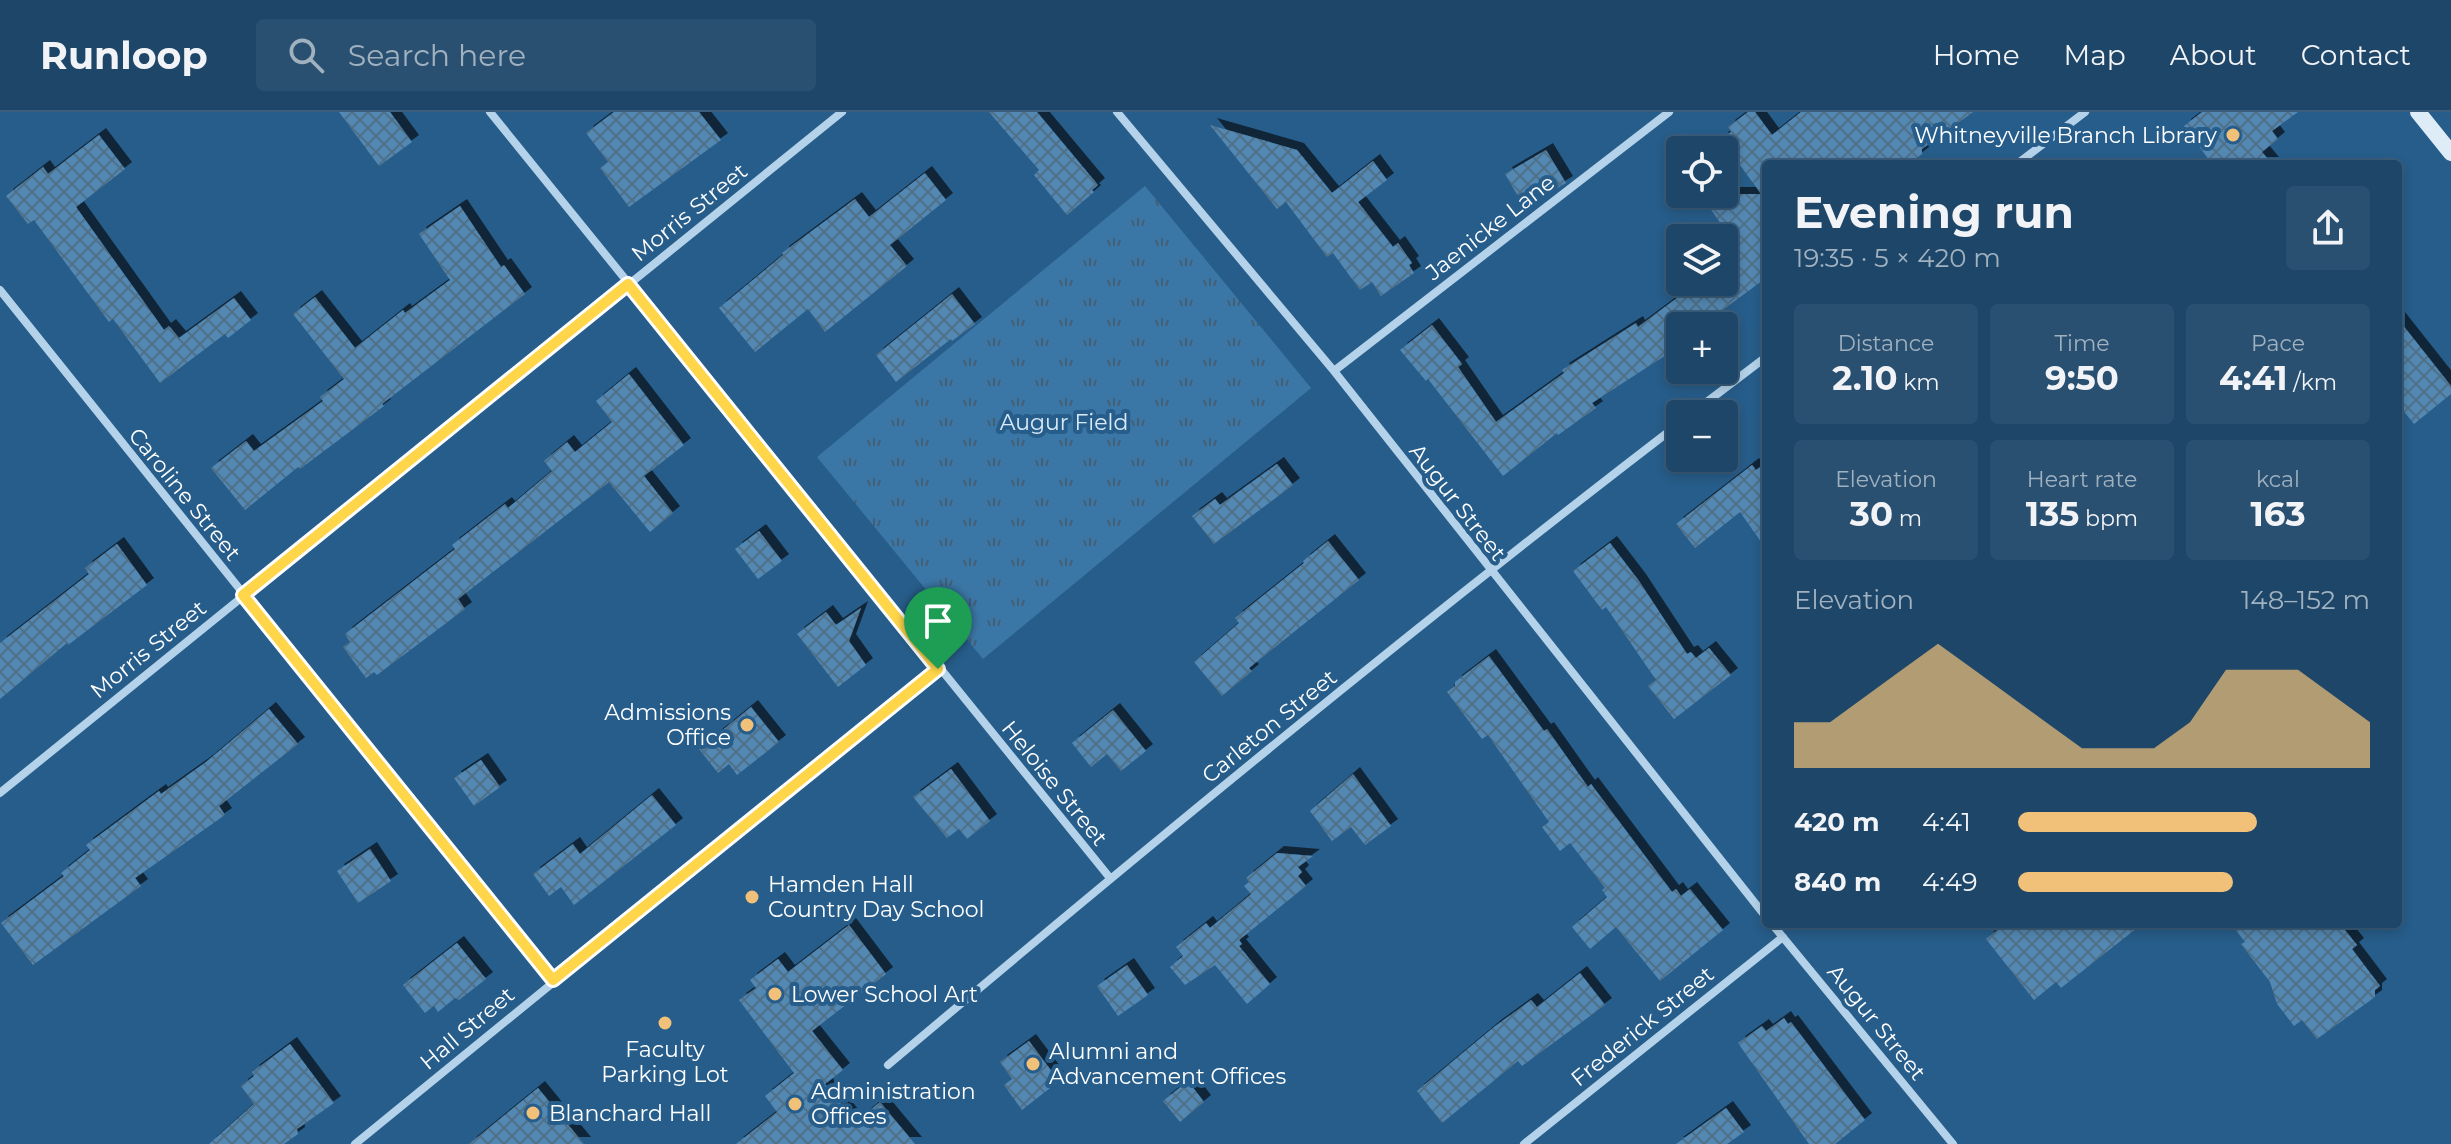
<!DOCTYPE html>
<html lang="en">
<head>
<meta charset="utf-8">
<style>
	body { margin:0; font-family:Montserrat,sans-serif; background:#2a5071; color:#f1f3f6; height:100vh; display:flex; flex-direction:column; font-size:30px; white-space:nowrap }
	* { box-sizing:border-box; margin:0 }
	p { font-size:26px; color:#a0b1c0 }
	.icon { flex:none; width:44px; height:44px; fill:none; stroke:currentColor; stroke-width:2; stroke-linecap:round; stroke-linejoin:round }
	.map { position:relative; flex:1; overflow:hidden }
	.drawer { position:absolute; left:1762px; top:48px; width:640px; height:768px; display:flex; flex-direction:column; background:#1d4668; border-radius:8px; box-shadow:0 4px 12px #0003,0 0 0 2px #3b5e7c }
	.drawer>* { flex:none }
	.fabs { position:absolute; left:1666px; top:24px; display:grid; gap:16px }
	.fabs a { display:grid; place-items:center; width:72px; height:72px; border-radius:8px; background:#1d4668; box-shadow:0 4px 12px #0003,0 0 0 2px #3b5e7c; font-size:40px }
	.pin { position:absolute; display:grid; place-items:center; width:68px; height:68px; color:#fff; margin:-82px -34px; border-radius:50% 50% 50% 0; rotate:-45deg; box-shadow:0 0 8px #0007 }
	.pin .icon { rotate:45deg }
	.round { display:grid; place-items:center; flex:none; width:84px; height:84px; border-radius:8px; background:#2a5071 }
	.summary { display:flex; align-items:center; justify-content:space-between; height:136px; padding:0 32px }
	h1 { font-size:44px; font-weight:700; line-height:60px }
	.stats { display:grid; grid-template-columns:repeat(3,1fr); gap:12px; height:136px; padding:8px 32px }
	.stats div { display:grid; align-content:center; border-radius:8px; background:#2a5071; text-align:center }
	.stats b { font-size:34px; font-weight:700 }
	.stats small { font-size:22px; font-weight:400 }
	.stats p { font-size:22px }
	.chart { height:224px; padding:16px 32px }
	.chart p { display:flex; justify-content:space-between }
	.chart svg { width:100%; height:144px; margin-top:8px; fill:#f2c179; opacity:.7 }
	ul { padding:0 32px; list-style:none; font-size:26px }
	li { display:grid; grid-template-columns:128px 96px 1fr; align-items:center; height:60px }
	li i { height:20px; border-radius:10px; background:#f2c179 }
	header { display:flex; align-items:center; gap:48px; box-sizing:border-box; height:112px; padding:0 40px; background:#1d4668; border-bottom:2px solid #3b5e7c }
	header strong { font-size:38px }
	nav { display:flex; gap:44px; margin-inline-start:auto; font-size:28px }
	.search { width:560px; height:72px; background:#2a5071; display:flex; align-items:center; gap:20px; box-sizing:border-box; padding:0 28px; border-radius:8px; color:#a0b1c0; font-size:30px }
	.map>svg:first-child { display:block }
	.park { fill:url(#park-tufts) }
	.building { fill:url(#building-cross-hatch); filter:url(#shadow) }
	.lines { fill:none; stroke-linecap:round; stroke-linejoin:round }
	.street { stroke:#b4d2e9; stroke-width:8 }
	.secondary { stroke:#deecf8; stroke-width:16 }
	.route-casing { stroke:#fff; stroke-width:16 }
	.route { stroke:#ffd54a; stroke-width:10 }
	.poi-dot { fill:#f2c179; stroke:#275d8a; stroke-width:3 }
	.labels { text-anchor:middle; stroke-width:8; stroke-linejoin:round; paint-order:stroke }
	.poi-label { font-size:22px; fill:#fff; stroke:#275d8a; text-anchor:start }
	.street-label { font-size:22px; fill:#fff; stroke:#275d8a }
	.park-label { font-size:22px; fill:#d8eaf7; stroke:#275d8a }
</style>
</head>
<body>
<header>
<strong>Runloop</strong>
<div class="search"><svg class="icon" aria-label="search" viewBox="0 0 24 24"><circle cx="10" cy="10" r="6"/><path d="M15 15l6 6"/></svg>Search here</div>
<nav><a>Home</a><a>Map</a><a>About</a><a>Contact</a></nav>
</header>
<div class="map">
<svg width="2451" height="1032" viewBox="0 0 2451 1032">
	<defs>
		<pattern id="park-tufts" width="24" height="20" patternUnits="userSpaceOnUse" patternTransform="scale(2)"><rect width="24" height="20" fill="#3b77a6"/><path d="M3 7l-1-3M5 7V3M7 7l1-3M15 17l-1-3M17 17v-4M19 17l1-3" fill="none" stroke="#445f74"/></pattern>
		<pattern id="building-cross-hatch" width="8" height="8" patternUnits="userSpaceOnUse" patternTransform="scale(2)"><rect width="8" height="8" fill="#5388b2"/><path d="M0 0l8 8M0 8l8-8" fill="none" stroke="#507089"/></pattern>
		<filter id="shadow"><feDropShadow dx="7" dy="-7" stdDeviation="0" flood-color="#0009"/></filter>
	</defs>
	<rect width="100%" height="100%" fill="#275d8a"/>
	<path class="park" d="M 1145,74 L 1311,276 L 983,547 L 817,345 Z"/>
	<path class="building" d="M 339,0 L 390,0 L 412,30 L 379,54 Z
		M 614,0 L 699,0 L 721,28 L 629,95 L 600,56 L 608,50 L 586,21 Z
		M 989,0 L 1037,0 L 1098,73 L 1092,78 L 1094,80 L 1067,103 L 1034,63 L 1039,58 Z
		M 1748,0 L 1755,0 L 1772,23 L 1801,0 L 1973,0 L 1922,37 L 1922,42 L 1909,52 L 1766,52 L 1766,166 L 1701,214 L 1680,214 L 1680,234 L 1592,291 L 1596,296 L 1558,323 L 1557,321 L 1503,364 L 1428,267 L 1426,269 L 1400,238 L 1432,213 L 1462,252 L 1458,255 L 1496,310 L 1564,261 L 1562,258 L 1636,211 L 1638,215 L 1685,180 L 1671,161 L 1680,154 L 1680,170 L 1724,170 L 1724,126 L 1717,126 L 1726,119 L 1700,82 L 1761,82 L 1721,27 L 1731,20 L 1728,15 Z
		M 2202,0 L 2298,0 L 2272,19 L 2278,27 L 2262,40 L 2272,52 L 2212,52 L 2184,14 Z
		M 1210,13 L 1297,38 L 1332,81 L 1373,49 L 1387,68 L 1358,90 L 1393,135 L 1398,131 L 1412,151 L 1409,153 L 1414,161 L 1381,184 L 1372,170 L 1360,178 L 1333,141 L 1327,145 L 1286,90 L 1277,97 Z
		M 99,23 L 125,57 L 76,95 L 164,218 L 169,214 L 179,226 L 234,186 L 251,208 L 228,226 L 225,222 L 160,271 L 113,207 L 109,210 L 34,108 L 28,112 L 6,84 L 43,55 L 48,62 Z
		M 1546,38 L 1566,71 L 1525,96 L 1505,62 Z
		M 925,61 L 946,88 L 890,133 L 907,154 L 825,220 L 808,197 L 755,240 L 719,196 L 783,143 L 782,141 L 855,87 L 869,105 Z
		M 460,94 L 501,155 L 504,153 L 525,182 L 382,292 L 384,294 L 300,357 L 298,355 L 245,398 L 211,356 L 246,329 L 254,339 L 323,289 L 320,285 L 344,267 L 293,202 L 315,185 L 355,236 L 403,198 L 405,201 L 450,168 L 419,122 Z
		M 952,182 L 975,212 L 952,229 L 951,227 L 896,270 L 876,243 Z
		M 2398,207 L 2451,274 L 2451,282 L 2414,312 L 2398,292 Z
		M 629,262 L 684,333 L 644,364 L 673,401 L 650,420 L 609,370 L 458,487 L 465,497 L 377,563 L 374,560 L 366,566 L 343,535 L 350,530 L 345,522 L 455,437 L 452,433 L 505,392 L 508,396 L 552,359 L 544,349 L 567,330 L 575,340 L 612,310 L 596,289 Z
		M 1766,351 L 1766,437 L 1740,400 L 1695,436 L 1676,412 L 1752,353 L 1756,358 Z
		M 1277,352 L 1293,373 L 1214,432 L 1192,404 L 1215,387 L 1220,393 Z
		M 759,419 L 782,449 L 758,467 L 735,437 Z
		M 1328,429 L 1359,468 L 1249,556 L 1252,559 L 1222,584 L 1194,550 L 1239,511 L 1235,506 L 1304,451 L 1303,449 Z
		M 1610,431 L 1639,469 L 1687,542 L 1691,540 L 1696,546 L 1709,536 L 1731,563 L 1674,607 L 1648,574 L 1656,568 L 1606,495 L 1602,498 L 1573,459 Z
		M 117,432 L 147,473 L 68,533 L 67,531 L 0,587 L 0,531 L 89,462 L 85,456 Z
		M 861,496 L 849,529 L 866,553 L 838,575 L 797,522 L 826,500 L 836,513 Z
		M 1489,544 L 1544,619 L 1547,617 L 1588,675 L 1591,672 L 1672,780 L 1676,777 L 1681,784 L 1690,777 L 1723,818 L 1660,869 L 1616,815 L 1590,837 L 1572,815 L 1607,785 L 1602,778 L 1605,776 L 1570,731 L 1560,739 L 1542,715 L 1549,710 L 1488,623 L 1482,627 L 1447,580 L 1455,574 L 1455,570 Z
		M 751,595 L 779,630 L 737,663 L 729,652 L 718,661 L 699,637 Z
		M 269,597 L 298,632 L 219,694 L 225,703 L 135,766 L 141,774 L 33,853 L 1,811 L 64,764 L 61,761 L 90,738 L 86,733 L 159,679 L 161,682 L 206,650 Z
		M 1113,598 L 1146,639 L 1121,659 L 1107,642 L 1091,655 L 1072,631 Z
		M 481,648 L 500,675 L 474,694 L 454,666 Z
		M 951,657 L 990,709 L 967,727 L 959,717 L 947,726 L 913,685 Z
		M 1353,662 L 1391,714 L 1365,733 L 1351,715 L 1332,729 L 1310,699 Z
		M 652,683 L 676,713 L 574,793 L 561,775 L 549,784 L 533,762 L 573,732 L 580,742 Z
		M 370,737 L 391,769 L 358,791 L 337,759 Z
		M 1277,741 L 1313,744 L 1298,755 L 1302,760 L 1298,764 L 1306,774 L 1239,828 L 1242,832 L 1239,834 L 1270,872 L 1247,892 L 1215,853 L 1185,873 L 1170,855 L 1183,844 L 1176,835 L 1206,811 L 1210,816 L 1251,782 L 1244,774 L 1249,770 L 1246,766 Z
		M 2005,812 L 2142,812 L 2061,876 L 2056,870 L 2034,888 L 1986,827 Z
		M 2231,812 L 2340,812 L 2357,833 L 2352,837 L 2380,874 L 2375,878 L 2375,885 L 2317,927 L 2302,908 L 2294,914 L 2277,892 L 2270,870 L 2241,832 L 2245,830 Z
		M 849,813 L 886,862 L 812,919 L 843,958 L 825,972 L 856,1010 L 880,990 L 915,1032 L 736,1032 L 777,1000 L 765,984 L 794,961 L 739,888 L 756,876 L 750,868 L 778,847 L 788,860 Z
		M 457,831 L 486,867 L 459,888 L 455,886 L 438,900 L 434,894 L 425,901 L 403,873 Z
		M 1127,853 L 1148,883 L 1118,904 L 1097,874 Z
		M 1580,861 L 1605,893 L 1522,954 L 1518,949 L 1442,1011 L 1417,979 L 1494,915 L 1531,888 L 1537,895 Z
		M 1784,906 L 1788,912 L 1791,910 L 1865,1008 L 1835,1032 L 1809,1032 L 1738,931 L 1762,914 L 1766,919 Z
		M 1029,929 L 1059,969 L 1022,998 L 1004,973 L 1012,967 L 1000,950 Z
		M 290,932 L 334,991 L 297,1017 L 298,1022 L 284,1032 L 209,1032 L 254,992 L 241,974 L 254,964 L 252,960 Z
		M 1188,969 L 1204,990 L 1180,1010 L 1163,989 Z
		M 538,976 L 584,1032 L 469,1032 Z
		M 1726,996 L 1744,1020 L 1727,1032 L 1676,1032 Z"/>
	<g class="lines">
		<path class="street" d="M 490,0 L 1110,766
			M 1117,0 L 1334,259 L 1766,805
			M 2017,52 L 2085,0
			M 0,178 L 553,868
			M 1334,259 L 1669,0
			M 1691,302 L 1766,245
			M 0,681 L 842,0
			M 1772,812 L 1953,1032
			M 888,953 C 1148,734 1410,518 1680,311
			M 355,1032 L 938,557
			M 1524,1032 L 1783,825"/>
		<path class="secondary" d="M 2418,0 L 2451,41"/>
	</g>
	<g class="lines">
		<defs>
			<path id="route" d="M 628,172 L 938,557 L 553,868 L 243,483 Z"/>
		</defs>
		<use href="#route" class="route-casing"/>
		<use href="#route" class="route"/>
	</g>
	<g class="poi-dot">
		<circle cx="2233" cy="23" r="8"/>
		<circle cx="747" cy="613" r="8"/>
		<circle cx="752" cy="785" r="8"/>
		<circle cx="775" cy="882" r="8"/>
		<circle cx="665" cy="911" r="8"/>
		<circle cx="1033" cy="952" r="8"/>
		<circle cx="795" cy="992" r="8"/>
		<circle cx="533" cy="1001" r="8"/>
	</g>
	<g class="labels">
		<g class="poi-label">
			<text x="2217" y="31" text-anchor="end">Whitneyville Branch Library</text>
			<text x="731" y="608" text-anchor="end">Admissions<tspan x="731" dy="25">Office</tspan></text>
			<text x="768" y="780">Hamden Hall<tspan x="768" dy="25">Country Day School</tspan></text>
			<text x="791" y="890">Lower School Art</text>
			<text x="665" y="945" text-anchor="middle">Faculty<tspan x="665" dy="25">Parking Lot</tspan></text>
			<text x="1049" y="947">Alumni and<tspan x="1049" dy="25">Advancement Offices</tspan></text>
			<text x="811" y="987">Administration<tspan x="811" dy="25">Offices</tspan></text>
			<text x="549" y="1009">Blanchard Hall</text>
		</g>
		<g class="street-label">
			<text transform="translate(689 100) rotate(-39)" y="8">Morris Street</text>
			<text transform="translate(1490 115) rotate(-38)" y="8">Jaenicke Lane</text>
			<text transform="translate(185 382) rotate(51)" y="8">Caroline Street</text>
			<text transform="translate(1458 390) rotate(52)" y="8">Augur Street</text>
			<text transform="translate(148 537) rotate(-39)" y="8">Morris Street</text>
			<text transform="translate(1269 614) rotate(-39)" y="8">Carleton Street</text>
			<text transform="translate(1055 671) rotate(51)" y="8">Heloise Street</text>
			<text transform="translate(1877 910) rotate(51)" y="8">Augur Street</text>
			<text transform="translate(1642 914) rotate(-39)" y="8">Frederick Street</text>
			<text transform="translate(467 916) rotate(-40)" y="8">Hall Street</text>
		</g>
		<g class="park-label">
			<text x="1064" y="318">Augur Field</text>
		</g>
	</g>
</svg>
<div class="fabs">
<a><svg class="icon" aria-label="locate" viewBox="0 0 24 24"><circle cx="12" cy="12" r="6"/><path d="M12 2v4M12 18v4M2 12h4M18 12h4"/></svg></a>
<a><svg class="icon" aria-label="layers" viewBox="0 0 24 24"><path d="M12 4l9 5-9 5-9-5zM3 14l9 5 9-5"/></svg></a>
<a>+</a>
<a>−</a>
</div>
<div class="pin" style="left:938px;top:557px;background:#1e9e55"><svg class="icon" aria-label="arrive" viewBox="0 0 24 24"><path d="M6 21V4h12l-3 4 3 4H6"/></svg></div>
<section class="drawer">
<div class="summary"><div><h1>Evening run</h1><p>19:35 · 5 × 420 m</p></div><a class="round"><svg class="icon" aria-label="share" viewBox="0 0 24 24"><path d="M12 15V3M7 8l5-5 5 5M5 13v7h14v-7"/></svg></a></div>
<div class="stats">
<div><p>Distance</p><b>2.10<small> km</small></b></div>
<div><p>Time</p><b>9:50</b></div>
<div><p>Pace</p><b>4:41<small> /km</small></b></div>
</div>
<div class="stats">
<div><p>Elevation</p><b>30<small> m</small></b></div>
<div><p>Heart rate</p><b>135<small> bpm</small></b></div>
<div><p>kcal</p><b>163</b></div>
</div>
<div class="chart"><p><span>Elevation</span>148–152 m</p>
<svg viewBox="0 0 160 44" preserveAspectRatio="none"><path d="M0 44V30L10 30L20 22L30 14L40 6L50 14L60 22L70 30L80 38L90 38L100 38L110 30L120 14L130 14L140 14L150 22L160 30V44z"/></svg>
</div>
<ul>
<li><b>420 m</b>4:41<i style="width:68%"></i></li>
<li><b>840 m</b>4:49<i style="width:61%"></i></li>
</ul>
</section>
</div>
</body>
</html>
